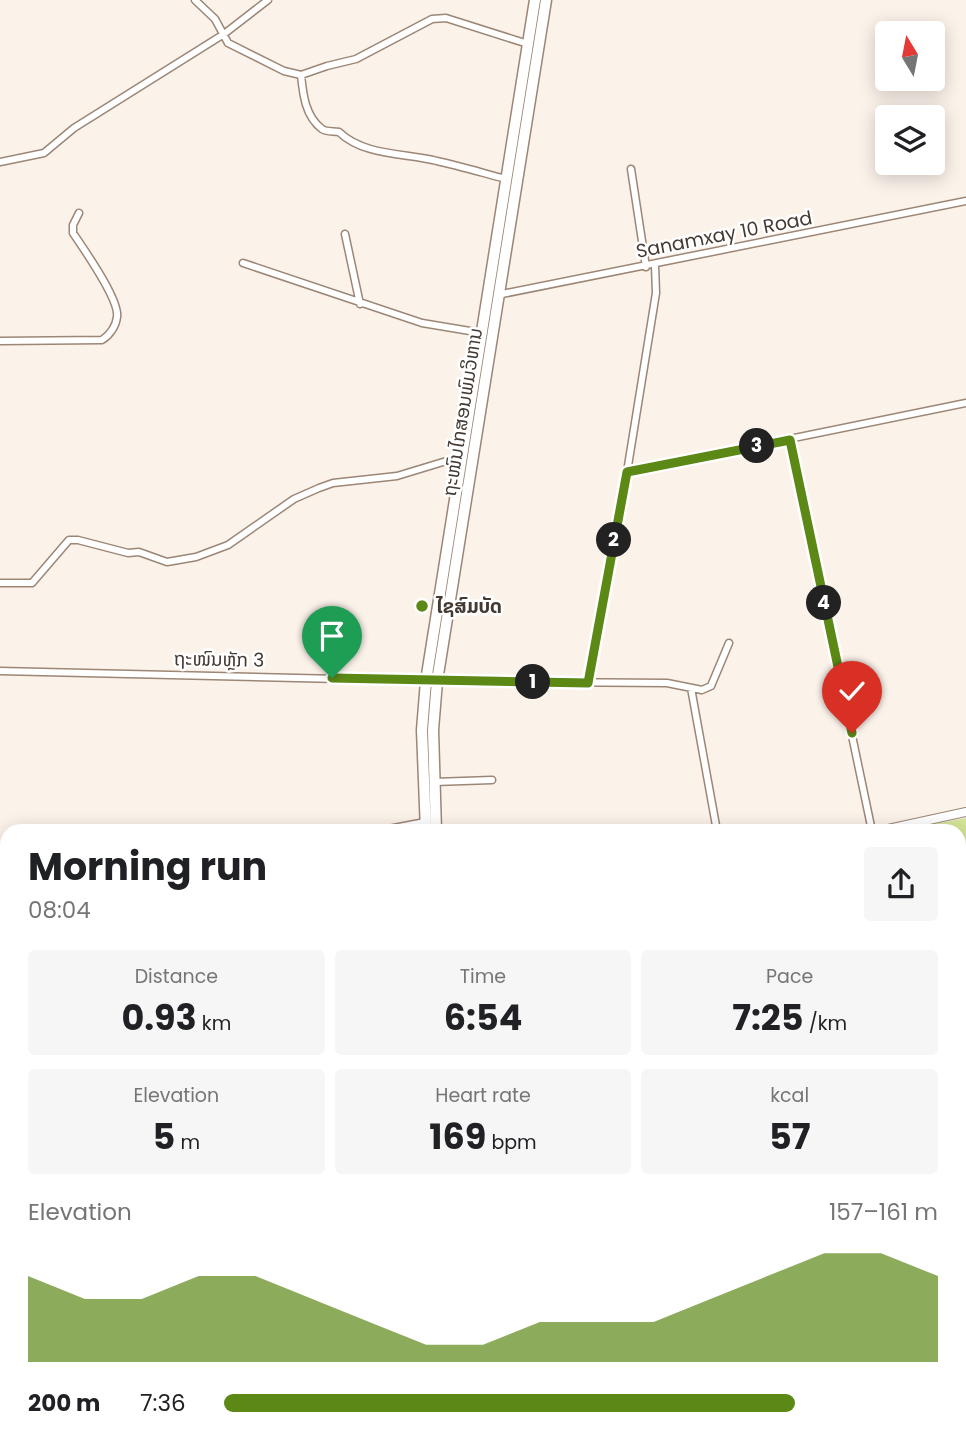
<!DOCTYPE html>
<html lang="en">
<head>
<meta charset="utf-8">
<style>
	body { margin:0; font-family:Poppins,"Noto Sans Lao",sans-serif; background:#f6f6f6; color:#202124; height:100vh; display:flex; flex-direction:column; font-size:26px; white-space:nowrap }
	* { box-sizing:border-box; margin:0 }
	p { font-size:23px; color:#757577 }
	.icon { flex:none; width:38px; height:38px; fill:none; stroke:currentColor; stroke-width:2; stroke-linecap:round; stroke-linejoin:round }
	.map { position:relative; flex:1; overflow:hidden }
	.sheet { position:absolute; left:0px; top:824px; width:966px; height:621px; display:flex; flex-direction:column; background:#fff; border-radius:21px 21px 0 0; box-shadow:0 4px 18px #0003 }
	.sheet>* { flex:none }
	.needle { width:46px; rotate:350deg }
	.fabs { position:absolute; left:875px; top:21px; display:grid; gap:14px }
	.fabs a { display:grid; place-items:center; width:70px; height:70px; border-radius:7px; background:#fff; box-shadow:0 4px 18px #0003; font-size:35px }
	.pin { position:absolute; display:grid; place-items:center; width:60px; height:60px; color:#fff; margin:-72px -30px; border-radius:50% 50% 50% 0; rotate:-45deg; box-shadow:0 0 7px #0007 }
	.pin .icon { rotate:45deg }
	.km { position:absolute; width:35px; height:35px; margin:-18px; border-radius:50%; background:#222; color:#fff; font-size:19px; line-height:35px; text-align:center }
	.round { display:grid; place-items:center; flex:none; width:74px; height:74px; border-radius:7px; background:#f6f6f6 }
	.head { display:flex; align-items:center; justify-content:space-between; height:119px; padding:0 28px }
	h1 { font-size:38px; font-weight:700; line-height:52px }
	.metrics { display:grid; grid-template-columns:repeat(3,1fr); gap:10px; height:119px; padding:7px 28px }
	.metrics div { display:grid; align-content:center; border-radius:7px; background:#f6f6f6; text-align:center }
	.metrics b { font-size:35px; font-weight:700 }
	.metrics small { font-size:19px; font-weight:400 }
	.metrics p { font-size:19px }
	.chart { height:196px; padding:14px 28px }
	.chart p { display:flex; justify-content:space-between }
	.chart svg { width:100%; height:126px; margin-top:7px; fill:#5c8816; opacity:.7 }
	ul { padding:0 28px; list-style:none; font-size:23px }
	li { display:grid; grid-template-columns:112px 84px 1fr; align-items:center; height:52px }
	li i { height:18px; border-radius:9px; background:#5c8816 }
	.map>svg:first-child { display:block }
	.green { fill:#d3e597 }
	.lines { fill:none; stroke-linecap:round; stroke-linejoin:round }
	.minor-casing { stroke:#9c8675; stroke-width:9 }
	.tertiary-casing { stroke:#9c8675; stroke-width:10 }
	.trunk-casing { stroke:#9c8675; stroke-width:13 }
	.minor { stroke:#fff; stroke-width:6 }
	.tertiary { stroke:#fff; stroke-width:8 }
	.trunk { stroke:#fff; stroke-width:10 }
	.route-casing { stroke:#fff; stroke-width:14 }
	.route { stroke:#5c8816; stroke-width:9 }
	.poi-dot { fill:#5c8816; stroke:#fff; stroke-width:2.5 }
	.labels { text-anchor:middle; stroke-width:5; stroke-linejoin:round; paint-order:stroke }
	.street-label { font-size:19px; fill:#443a33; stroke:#fff }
	.poi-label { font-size:19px; font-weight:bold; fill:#443a33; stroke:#fff; text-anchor:start }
</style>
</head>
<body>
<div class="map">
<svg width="966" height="1444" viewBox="0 0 966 1444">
	<rect width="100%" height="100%" fill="#fbf2ea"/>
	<path class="green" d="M 966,818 L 966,858 L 959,859 L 959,831 L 899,831 Z"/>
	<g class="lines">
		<defs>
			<path id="minor" d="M 195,0 L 215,19 L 228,43 L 284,71 L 301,75 L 327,66 L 356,59 L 432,19 L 446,18 L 528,44
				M 301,75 C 303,94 305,116 322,129 C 326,132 333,131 339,132 C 364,156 405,153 437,161 C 460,166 483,173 506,179
				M 0,162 L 44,153 L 74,128 L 224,34 L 268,0
				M 631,169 L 646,267
				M 345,234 L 360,304
				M 243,263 L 422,323 L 482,333
				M 497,295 L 966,201
				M 0,341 L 102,340 C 110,335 116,326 117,317 C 120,300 83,248 73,233 L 73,225 L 79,213
				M 790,440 L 872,831
				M 627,472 L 966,403
				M 0,583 L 32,583 L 69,540 L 78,540 L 128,553 L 139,552 L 167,562 L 196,557 L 228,545 L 294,499 L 319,488 L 333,483 L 397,476 L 453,459 L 462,459
				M 0,671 L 426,681 L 667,683 L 702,690 L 711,686 L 729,643
				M 588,683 L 627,472 L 656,293 L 655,265
				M 691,688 L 717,831
				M 434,782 L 492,780
				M 378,831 L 425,822
				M 961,862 L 966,871
				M 0,908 L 7,907
				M 0,1031 L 7,1070
				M 959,1065 L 966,1064
				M 959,1235 L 966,1268
				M 959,1278 L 966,1277
				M 0,1387 L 7,1385
				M 79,1438 L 80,1444
				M 324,1438 L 325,1444
				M 693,1438 L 694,1444
				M 189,1444 L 218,1438"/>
			<path id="tertiary" d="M 879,831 L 966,812
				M 959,863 L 966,861
				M 0,1019 L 7,1017
				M 0,1060 L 7,1058"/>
			<path id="trunk" d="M 426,831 L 422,730 L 426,681 L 535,0
				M 436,831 L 433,730 L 437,681 L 546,0
				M 480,1438 L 481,1444
				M 490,1438 L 491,1444"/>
		</defs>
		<use href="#minor" class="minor-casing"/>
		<use href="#tertiary" class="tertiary-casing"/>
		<use href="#trunk" class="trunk-casing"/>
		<use href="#minor" class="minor"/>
		<use href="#tertiary" class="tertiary"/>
		<use href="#trunk" class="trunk"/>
	</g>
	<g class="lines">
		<defs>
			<path id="route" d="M 332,678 L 588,683 L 627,472 L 790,440 L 852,733"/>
		</defs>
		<use href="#route" class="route-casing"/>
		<use href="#route" class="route"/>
	</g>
	<circle class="poi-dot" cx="422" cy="606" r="7"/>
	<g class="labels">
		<g class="street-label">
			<text transform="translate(724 234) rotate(-11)" y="7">Sanamxay 10 Road</text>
			<text transform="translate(462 412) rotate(-81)" y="7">ຖະໜົນໄກສອນພົມວິຫານ</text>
			<text transform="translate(219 659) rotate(1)" y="7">ຖະໜົນຫຼັກ 3</text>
		</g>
		<g class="poi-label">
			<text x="436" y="613">ໄຊສົມບັດ</text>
		</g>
	</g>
</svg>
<div class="fabs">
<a><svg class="needle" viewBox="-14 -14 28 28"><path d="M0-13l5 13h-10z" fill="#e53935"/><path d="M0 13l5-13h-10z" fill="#757577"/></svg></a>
<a><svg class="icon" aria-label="layers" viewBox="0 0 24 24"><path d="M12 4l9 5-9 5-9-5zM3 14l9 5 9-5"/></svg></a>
</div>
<div class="pin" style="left:332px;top:678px;background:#1e9e55"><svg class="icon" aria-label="arrive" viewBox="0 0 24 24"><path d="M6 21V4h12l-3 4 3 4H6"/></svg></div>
<div class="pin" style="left:852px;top:733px;background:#d93025"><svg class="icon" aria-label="check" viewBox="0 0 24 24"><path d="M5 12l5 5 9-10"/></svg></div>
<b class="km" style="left:533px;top:682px">1</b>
<b class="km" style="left:614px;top:540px">2</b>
<b class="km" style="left:757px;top:446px">3</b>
<b class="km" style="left:824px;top:603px">4</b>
<section class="sheet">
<div class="head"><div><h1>Morning run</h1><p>08:04</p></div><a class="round"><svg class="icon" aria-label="share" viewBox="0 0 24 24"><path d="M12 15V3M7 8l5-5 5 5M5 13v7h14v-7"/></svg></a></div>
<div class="metrics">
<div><p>Distance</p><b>0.93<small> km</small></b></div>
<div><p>Time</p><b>6:54</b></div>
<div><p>Pace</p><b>7:25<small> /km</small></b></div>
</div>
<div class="metrics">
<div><p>Elevation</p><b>5<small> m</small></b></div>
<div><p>Heart rate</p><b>169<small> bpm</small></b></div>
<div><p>kcal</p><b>57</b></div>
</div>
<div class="chart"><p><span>Elevation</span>157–161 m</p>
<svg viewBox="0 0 160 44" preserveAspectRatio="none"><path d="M0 44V14L10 22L20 22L30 14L40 14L50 22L60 30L70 38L80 38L90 30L100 30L110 30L120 22L130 14L140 6L150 6L160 14V44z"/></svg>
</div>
<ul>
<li><b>200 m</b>7:36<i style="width:80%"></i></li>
</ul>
</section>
</div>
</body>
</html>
